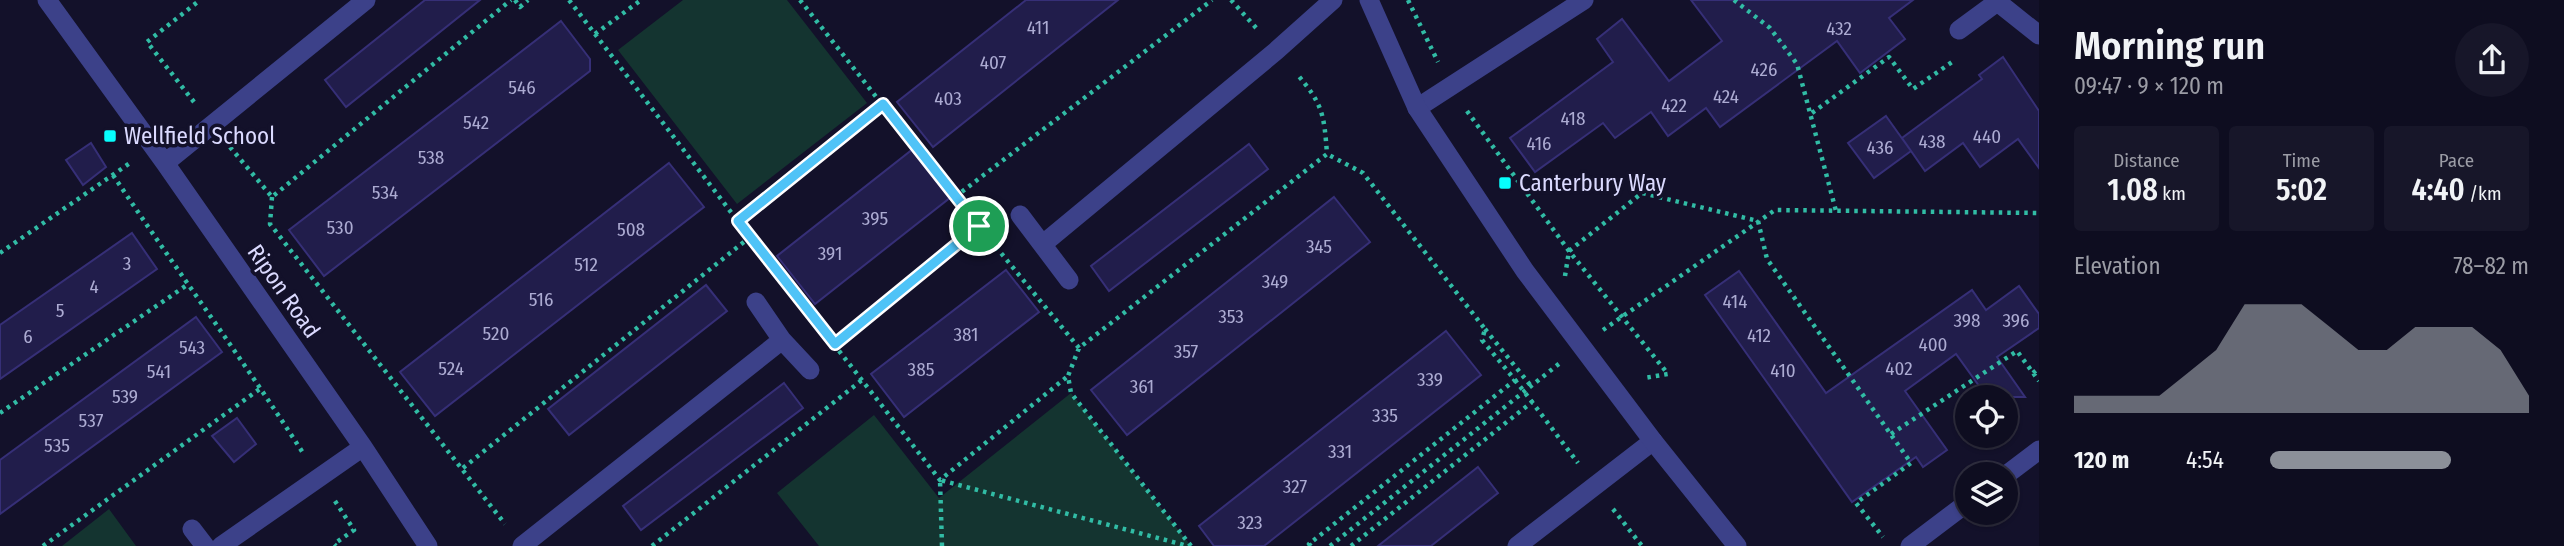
<!DOCTYPE html>
<html lang="en">
<head>
<meta charset="utf-8">
<style>
	body { margin:0; font-family:"Fira Sans Condensed",sans-serif; background:#171629; color:#f1f3f6; height:100vh; display:flex; flex-direction:column; font-size:26px; white-space:nowrap }
	* { box-sizing:border-box; margin:0 }
	p { font-size:23px; color:#9b9ca5 }
	.icon { flex:none; width:38px; height:38px; fill:none; stroke:currentColor; stroke-width:2; stroke-linecap:round; stroke-linejoin:round }
	.map { position:relative; flex:1; overflow:hidden }
	.panel { display:flex; flex-direction:column; background:#0e0d20; width:525px }
	.panel>* { flex:none }
	.fabs { position:absolute; left:1955px; top:385px; display:grid; gap:14px }
	.fabs a { display:grid; place-items:center; width:63px; height:63px; border-radius:50%; background:#0e0d20; box-shadow:0 2px 5px #0004,0 0 0 2px #2e2d3e; font-size:35px }
	.pin { position:absolute; display:grid; place-items:center; width:60px; height:60px; color:#fff; margin:-30px; border:4px solid #fff; border-radius:50%; box-shadow:0 2px 7px #0007 }
	.round { display:grid; place-items:center; flex:none; width:74px; height:74px; border-radius:37px; background:#171629 }
	.overview { display:flex; align-items:center; justify-content:space-between; height:119px; padding:0 35px }
	h1 { font-size:38px; font-weight:600; line-height:52px }
	.stats { display:grid; grid-template-columns:repeat(3,1fr); gap:10px; height:119px; padding:7px 35px }
	.stats div { display:grid; align-content:center; border-radius:7px; background:#171629; text-align:center }
	.stats b { font-size:30px; font-weight:600 }
	.stats small { font-size:19px; font-weight:400 }
	.stats p { font-size:19px }
	.chart { height:196px; padding:14px 35px }
	.chart p { display:flex; justify-content:space-between }
	.chart svg { width:100%; height:126px; margin-top:7px; fill:#8c9099; opacity:.7 }
	ul { padding:0 35px; list-style:none; font-size:23px }
	li { display:grid; grid-template-columns:112px 84px 1fr; align-items:center; height:52px }
	li i { height:18px; border-radius:9px; background:#8c9099 }
	main { display:flex; flex:1; min-height:0 }
	.map>svg:first-child { display:block }
	.green { fill:#143430 }
	.building { fill:#211d4b; stroke:#362f77; stroke-width:2 }
	.lines { fill:none; stroke-linecap:round; stroke-linejoin:round }
	.path { stroke:#31bca5; stroke-width:4.5; stroke-dasharray:3.5 5; stroke-linecap:butt }
	.service { stroke:#3c4189; stroke-width:19 }
	.minor { stroke:#3c4189; stroke-width:19 }
	.tertiary { stroke:#3c4189; stroke-width:19 }
	.path-bridge { stroke:#31bca5; stroke-width:4.5; stroke-dasharray:3.5 5; stroke-linecap:butt }
	.route-casing { stroke:#fff; stroke-width:14 }
	.route { stroke:#4fc3f7; stroke-width:9 }
	.poi-dot { fill:#07fefd; stroke:#13112a; stroke-width:2.5 }
	.labels { text-anchor:middle; stroke-width:7; stroke-linejoin:round; paint-order:stroke }
	.number-label { font-size:19px; fill:#acabd2 }
	.poi-label { font-size:23px; fill:#dbdaff; stroke:#13112a; text-anchor:start }
	.street-label { font-size:23px; fill:#dbdaff; stroke:#13112a }
</style>
</head>
<body>
<main>
<div class="map">
<svg width="2039" height="546" viewBox="0 0 2039 546">
	<rect width="100%" height="100%" fill="#13112a"/>
	<path class="green" d="M 683,0 L 787,0 L 867,103 L 737,204 L 618,50 Z
		M 1071,393 L 1191,546 L 819,546 L 777,493 L 874,415 L 939,498 Z
		M 109,509 L 136,546 L 62,546 Z"/>
	<path class="building" d="M 425,0 L 480,0 L 346,107 L 325,80 Z
		M 1026,0 L 1118,0 L 933,147 L 897,102 Z
		M 1691,0 L 1913,0 L 1889,18 L 1905,39 L 1860,73 L 1837,41 L 1720,127 L 1706,108 L 1668,136 L 1651,112 L 1615,138 L 1603,123 L 1535,172 L 1510,138 L 1613,62 L 1597,39 L 1622,19 L 1669,81 L 1722,41 Z
		M 561,21 L 590,59 L 590,71 L 324,276 L 289,230 Z
		M 2003,57 L 2039,111 L 2039,168 L 2018,139 L 1980,167 L 1963,143 L 1925,171 L 1902,138 L 1982,79 L 1979,75 Z
		M 1886,116 L 1911,151 L 1874,178 L 1848,143 Z
		M 91,143 L 106,167 L 83,185 L 66,160 Z
		M 1249,144 L 1268,169 L 1109,291 L 1091,266 Z
		M 913,149 L 951,197 L 815,304 L 777,256 Z
		M 669,163 L 704,207 L 435,416 L 400,372 Z
		M 1334,197 L 1370,242 L 1127,435 L 1091,390 Z
		M 132,233 L 157,269 L 0,379 L 0,325 Z
		M 1006,270 L 1039,312 L 904,417 L 871,374 Z
		M 1739,271 L 1826,393 L 1972,290 L 1986,310 L 2019,286 L 2039,314 L 2039,328 L 1997,357 L 2025,397 L 1987,397 L 1956,354 L 1905,391 L 1947,450 L 1923,467 L 1916,457 L 1852,502 L 1705,295 Z
		M 706,285 L 727,311 L 569,435 L 548,409 Z
		M 196,317 L 222,352 L 0,514 L 0,460 Z
		M 1446,331 L 1481,375 L 1264,546 L 1214,546 L 1199,526 Z
		M 784,383 L 803,408 L 641,530 L 623,506 Z
		M 237,418 L 256,444 L 234,462 L 212,436 Z
		M 1478,467 L 1498,493 L 1431,546 L 1378,546 Z"/>
	<g class="lines">
		<path class="path" d="M 515,0 L 520,7 L 528,0
			M 800,0 L 955,197
			M 1231,0 L 1258,30
			M 1408,0 L 1438,62
			M 1734,0 L 1770,28 L 1797,64 L 1836,211
			M 595,34 L 641,0
			M 194,102 L 147,42 L 200,0
			M 1467,111 L 1569,251 L 1668,374 L 1644,378
			M 1812,113 L 1889,57 L 1913,89 L 1955,60
			M 230,147 L 272,197 L 511,0
			M 113,175 C 175,268 242,358 303,453
			M 272,197 L 270,224 L 505,524
			M 738,221 L 883,104
			M 750,237 L 940,480 L 1068,376
			M 0,253 L 130,163
			M 1565,276 L 1569,251 L 1642,193 L 1758,221 L 1767,259 L 1911,463 L 1856,503 L 1883,537
			M 1485,329 L 1531,386
			M 1603,330 L 1775,210 L 2039,213
			M 835,344 L 979,226
			M 1079,348 L 955,197 L 1212,0
			M 2033,373 L 2039,368
			M 0,413 L 187,285
			M 1891,434 L 2017,351 L 2039,381
			M 463,468 L 750,237 L 569,0
			M 335,501 L 354,530 L 334,544 L 336,546
			M 1613,509 L 1642,546
			M 43,546 L 261,388
			M 652,546 L 862,380
			M 942,546 L 940,480 L 1188,546
			M 1191,546 L 1071,393 L 1068,376 L 1079,348 L 1327,154 C 1324,114 1323,104 1296,73
			M 1311,546 L 1309,544 L 1515,380 L 1482,340 L 1485,329 L 1363,173 L 1327,154
			M 1330,546 L 1560,363
			M 1351,546 L 1532,402 L 1578,463"/>
		<path class="service" d="M 192,529 L 205,546"/>
		<path class="minor" d="M 47,0 L 165,163 L 363,447 L 428,546
			M 1995,0 L 2039,35
			M 1959,30 L 1997,2
			M 1417,108 L 1584,0
			M 165,163 L 366,0
			M 1020,215 L 1069,280
			M 1043,244 L 1276,51 L 1333,0
			M 756,302 L 782,340 L 810,370
			M 2006,475 L 2039,450
			M 221,546 L 363,447
			M 522,546 L 782,340
			M 1517,546 L 1653,441
			M 1910,546 L 1967,503"/>
		<path class="tertiary" d="M 1369,0 L 1417,108 L 1525,271 L 1653,441 L 1737,546"/>
		<path class="path-bridge" d="M 1515,380 L 1532,402"/>
	</g>
	<g class="lines">
		<defs>
			<path id="route" d="M 883,104 L 979,226 L 835,344 L 738,221 Z"/>
		</defs>
		<use href="#route" class="route-casing"/>
		<use href="#route" class="route"/>
	</g>
	<g class="poi-dot">
		<rect x="103" y="129" width="14" height="14" rx="3.5"/>
		<rect x="1498" y="176" width="14" height="14" rx="3.5"/>
	</g>
	<g class="labels">
		<g class="number-label">
			<text x="1038" y="34">411</text>
			<text x="1839" y="35">432</text>
			<text x="993" y="69">407</text>
			<text x="1764" y="76">426</text>
			<text x="522" y="94">546</text>
			<text x="1726" y="103">424</text>
			<text x="948" y="105">403</text>
			<text x="1674" y="112">422</text>
			<text x="1573" y="125">418</text>
			<text x="476" y="129">542</text>
			<text x="1987" y="143">440</text>
			<text x="1932" y="148">438</text>
			<text x="1539" y="150">416</text>
			<text x="1880" y="154">436</text>
			<text x="431" y="164">538</text>
			<text x="385" y="199">534</text>
			<text x="875" y="225">395</text>
			<text x="340" y="234">530</text>
			<text x="631" y="236">508</text>
			<text x="1319" y="253">345</text>
			<text x="830" y="260">391</text>
			<text x="127" y="270">3</text>
			<text x="586" y="271">512</text>
			<text x="1275" y="288">349</text>
			<text x="94" y="293">4</text>
			<text x="541" y="306">516</text>
			<text x="1735" y="308">414</text>
			<text x="60" y="317">5</text>
			<text x="1231" y="323">353</text>
			<text x="1967" y="327">398</text>
			<text x="2016" y="327">396</text>
			<text x="496" y="340">520</text>
			<text x="966" y="341">381</text>
			<text x="1759" y="342">412</text>
			<text x="28" y="343">6</text>
			<text x="1933" y="351">400</text>
			<text x="192" y="354">543</text>
			<text x="1186" y="358">357</text>
			<text x="451" y="375">524</text>
			<text x="1899" y="375">402</text>
			<text x="921" y="376">385</text>
			<text x="1783" y="377">410</text>
			<text x="159" y="378">541</text>
			<text x="1430" y="386">339</text>
			<text x="1142" y="393">361</text>
			<text x="125" y="403">539</text>
			<text x="1385" y="422">335</text>
			<text x="91" y="427">537</text>
			<text x="57" y="452">535</text>
			<text x="1340" y="458">331</text>
			<text x="1295" y="493">327</text>
			<text x="1250" y="529">323</text>
		</g>
		<g class="poi-label">
			<text x="124" y="144">Wellfield School</text>
			<text x="1519" y="191">Canterbury Way</text>
		</g>
		<g class="street-label">
			<text transform="translate(284 291) rotate(55)" y="8">Ripon Road</text>
		</g>
	</g>
</svg>
<div class="fabs">
<a><svg class="icon" aria-label="locate" viewBox="0 0 24 24"><circle cx="12" cy="12" r="6"/><path d="M12 2v4M12 18v4M2 12h4M18 12h4"/></svg></a>
<a><svg class="icon" aria-label="layers" viewBox="0 0 24 24"><path d="M12 4l9 5-9 5-9-5zM3 14l9 5 9-5"/></svg></a>
</div>
<div class="pin" style="left:979px;top:226px;background:#1e9e55"><svg class="icon" aria-label="arrive" viewBox="0 0 24 24"><path d="M6 21V4h12l-3 4 3 4H6"/></svg></div>
</div>
<section class="panel">
<div class="overview"><div><h1>Morning run</h1><p>09:47 · 9 × 120 m</p></div><a class="round"><svg class="icon" aria-label="share" viewBox="0 0 24 24"><path d="M12 15V3M7 8l5-5 5 5M5 13v7h14v-7"/></svg></a></div>
<div class="stats">
<div><p>Distance</p><b>1.08<small> km</small></b></div>
<div><p>Time</p><b>5:02</b></div>
<div><p>Pace</p><b>4:40<small> /km</small></b></div>
</div>
<div class="chart"><p><span>Elevation</span>78–82 m</p>
<svg viewBox="0 0 160 44" preserveAspectRatio="none"><path d="M0 44V38L10 38L20 38L30 38L40 30L50 22L60 6L70 6L80 6L90 14L100 22L110 22L120 14L130 14L140 14L150 22L160 38V44z"/></svg>
</div>
<ul>
<li><b>120 m</b>4:54<i style="width:70%"></i></li>
</ul>
</section>
</main>
</body>
</html>
